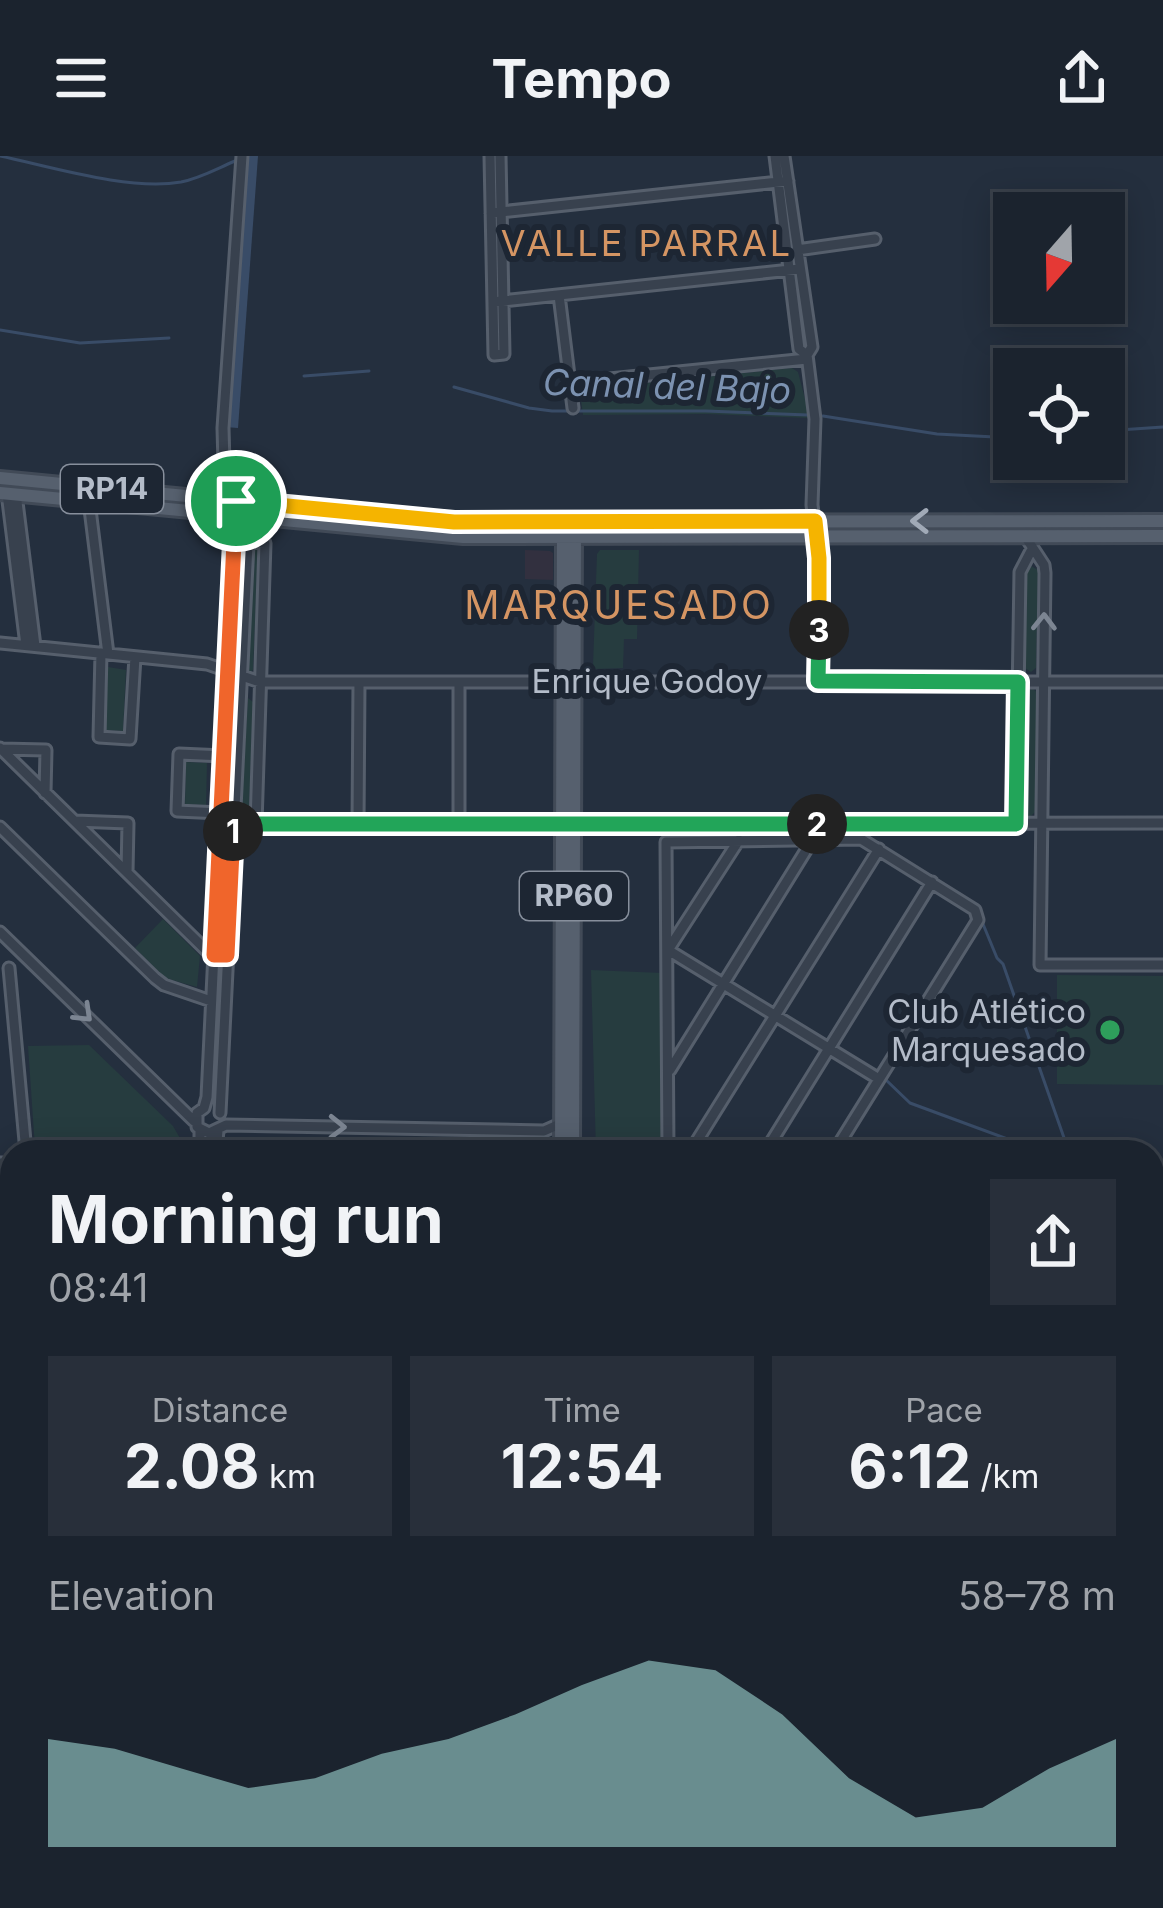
<!DOCTYPE html>
<html lang="en">
<head>
<meta charset="utf-8">
<style>
	body { margin:0; font-family:Inter,sans-serif; background:#282f3a; color:#f1f3f6; height:100vh; display:flex; flex-direction:column; font-size:45px; white-space:nowrap }
	* { box-sizing:border-box; margin:0 }
	p { font-size:39px; color:#a0a4aa }
	.icon { flex:none; width:66px; height:66px; fill:none; stroke:currentColor; stroke-width:2; stroke-linecap:round; stroke-linejoin:round }
	.map { position:relative; flex:1; overflow:hidden }
	.drawer { position:absolute; left:0px; top:984px; width:1164px; height:768px; display:flex; flex-direction:column; background:#1b232e; border-radius:36px 36px 0 0; box-shadow:0 6px 30px #0003,0 0 0 3px #39404a }
	.drawer>* { flex:none }
	.needle { width:78px; rotate:200deg }
	.controls { position:absolute; left:993px; top:36px; display:grid; gap:24px }
	.controls a { display:grid; place-items:center; width:132px; height:132px; border-radius:0px; background:#1b232e; box-shadow:0 6px 30px #0003,0 0 0 3px #39404a; font-size:60px }
	.pin { position:absolute; display:grid; place-items:center; width:102px; height:102px; color:#fff; margin:-51px; border:6px solid #fff; border-radius:50%; box-shadow:0 3px 12px #0007 }
	.km { position:absolute; width:60px; height:60px; margin:-30px; border-radius:50%; background:#222; color:#fff; font-size:33px; line-height:60px; text-align:center }
	.round { display:grid; place-items:center; flex:none; width:126px; height:126px; border-radius:0px; background:#282f3a }
	.headline { display:flex; align-items:center; justify-content:space-between; height:204px; padding:0 48px }
	h1 { font-size:66px; font-weight:700; line-height:90px }
	.stats { display:grid; grid-template-columns:repeat(3,1fr); gap:18px; height:204px; padding:12px 48px }
	.stats div { display:grid; align-content:center; border-radius:0px; background:#282f3a; text-align:center }
	.stats b { font-size:60px; font-weight:700 }
	.stats small { font-size:33px; font-weight:400 }
	.stats p { font-size:33px }
	.chart { height:336px; padding:24px 48px }
	.chart p { display:flex; justify-content:space-between }
	.chart svg { width:100%; height:216px; margin-top:12px; fill:#8bbbb9; opacity:.7 }
	header { display:flex; justify-content:space-between; align-items:center; height:156px; padding:0 48px; background:#1b232e; font-size:54px; font-weight:700 }
	.map>svg:first-child { display:block }
	.medical { fill:#32303f }
	.green { fill:#263c3f }
	.water { fill:#394c67 }
	.lines { fill:none; stroke-linecap:round; stroke-linejoin:round }
	.stream { stroke:#394c67; stroke-width:3 }
	.canal { stroke:#394c67; stroke-width:9 }
	.minor-casing { stroke:#565f6c; stroke-width:15 }
	.major-casing { stroke:#414a57; stroke-width:18 }
	.minor { stroke:#38414e; stroke-width:9 }
	.major { stroke:#56606e; stroke-width:12 }
	.oneway { stroke:#a1aab7 }
	.oneway2 { stroke:#7c8592 }
	.split-1-casing { stroke:#fff; stroke-width:24 }
	.split-2-casing { stroke:#fff; stroke-width:24 }
	.split-3-casing { stroke:#fff; stroke-width:24 }
	.split-4-casing { stroke:#fff; stroke-width:24 }
	.split-1 { stroke:#f0652b; stroke-width:15 }
	.split-2 { stroke:#22a559; stroke-width:15 }
	.split-3 { stroke:#22a559; stroke-width:15 }
	.split-4 { stroke:#f5b400; stroke-width:15 }
	.leisure-dot { fill:#2e9e5b; stroke:#1d2633; stroke-width:4.5 }
	.labels { text-anchor:middle; stroke-width:12; stroke-linejoin:round; paint-order:stroke }
	.shield { fill:#1d2633; stroke:#878f9c; stroke-width:3 }
	.shield-label { font-size:30px; font-weight:bold; fill:#b4bcc9 }
	.street-label { font-size:33px; fill:#b4bcc9; stroke:#1d2633 }
	.poi-label { font-size:33px; fill:#b4bcc9; stroke:#1d2633; text-anchor:end }
	.neighbourhood-label { font-size:36px; letter-spacing:3px; fill:#d59563; stroke:#1d2633 }
	.water-label { font-size:36px; font-style:italic; fill:#7c92b1; stroke:#1d2633 }
	.quarter-label { font-size:39px; letter-spacing:3px; fill:#d59563; stroke:#1d2633 }
</style>
</head>
<body>
<header><svg class="icon" aria-label="menu" viewBox="0 0 24 24"><path d="M4 6h16M4 12h16M4 18h16"/></svg>Tempo<svg class="icon" aria-label="share" viewBox="0 0 24 24"><path d="M12 15V3M7 8l5-5 5 5M5 13v7h14v-7"/></svg></header>
<div class="map">
<svg width="1163" height="1752" viewBox="0 0 1163 1752">
	<rect width="100%" height="100%" fill="#242f3e"/>
	<path class="medical" d="M 525,394 L 550,395 L 553,397 L 553,424 L 525,423 Z"/>
	<path class="green" d="M 792,212 L 798,216 L 810,262 L 706,258 L 583,259 L 581,244 L 589,233 Z
		M 0,327 L 225,349 L 225,351 L 223,354 L 0,333 Z
		M 280,353 L 545,370 L 545,375 L 452,374 L 280,358 Z
		M 242,367 L 245,370 L 238,508 L 235,511 L 233,508 L 239,369 Z
		M 822,369 L 1017,369 L 1019,372 L 1018,375 L 822,375 Z
		M 253,390 L 258,391 L 253,514 L 250,516 L 246,513 Z
		M 600,394 L 639,394 L 637,483 L 624,483 L 623,512 L 595,513 L 593,510 L 597,398 Z
		M 1031,410 L 1038,414 L 1036,512 L 1031,516 L 1025,512 L 1027,415 Z
		M 108,511 L 126,514 L 123,575 L 105,574 Z
		M 234,528 L 237,530 L 231,661 L 228,663 L 225,660 L 231,530 Z
		M 1033,533 L 1037,536 L 1036,655 L 1030,661 L 1023,655 L 1025,539 L 1028,534 Z
		M 248,542 L 253,546 L 249,657 L 244,660 L 241,655 Z
		M 186,606 L 207,607 L 206,649 L 185,648 Z
		M 226,677 L 230,680 L 224,795 L 221,797 L 218,794 L 224,679 Z
		M 163,763 L 200,800 L 197,831 L 165,822 L 135,792 Z
		M 220,801 L 224,803 L 218,914 L 215,917 L 213,915 Z
		M 591,814 L 662,817 L 662,996 L 596,996 Z
		M 1057,819 L 1163,820 L 1163,929 L 1057,928 Z
		M 89,889 L 173,970 L 185,991 L 35,992 L 28,890 Z
		M 785,1740 L 861,1740 L 860,1752 L 793,1752 L 785,1746 Z"/>
	<path class="water" d="M 246,0 L 258,0 L 238,272 L 225,271 Z"/>
	<g class="lines">
		<path class="stream" d="M 0,0 C 52,11 129,35 181,26 C 201,22 216,13 235,5
			M 0,174 L 80,187 L 169,182
			M 304,220 L 369,215
			M 454,231 L 529,252 L 552,255 L 706,255 L 808,259
			M 823,260 L 937,278 L 1014,282
			M 1104,275 L 1163,271
			M 983,768 L 997,802 L 1003,808 L 1069,996
			M 885,923 L 910,947 L 1043,996"/>
		<path class="canal" d="M 1152,1254 L 1163,1280"/>
		<defs>
			<path id="minor" d="M 490,0 L 494,199 L 504,198
				M 500,0 L 504,198
				M 775,0 L 799,193 L 807,199
				M 784,0 L 812,191 L 807,199 L 815,263 L 812,349 L 819,402 L 819,525
				M 491,57 L 788,25
				M 797,94 L 875,83
				M 559,139 L 573,252
				M 493,146 L 800,113
				M 570,227 L 807,203
				M 7,337 L 26,489
				M 16,338 L 35,490
				M 225,344 L 223,272 L 242,0
				M 89,345 L 108,498
				M 236,345 L 207,941 L 204,952 L 197,957 L 197,971 L 209,977 L 226,969 L 544,975 L 562,967
				M 1025,380 L 1044,409 L 1045,417 L 1040,809 L 1163,809
				M 248,386 L 265,387 L 256,668
				M 0,487 L 207,508 L 260,526 L 1163,526
				M 101,497 L 99,581 L 130,583 L 135,501
				M 459,526 L 459,669
				M 0,592 L 211,799 L 216,799
				M 1,593 L 46,594 L 45,637
				M 221,657 L 177,655 L 179,598 L 224,600
				M 75,665 L 128,667 L 127,716
				M 1016,667 L 1020,416 L 1032,393
				M 221,668 L 1163,667
				M 358,669 L 359,527
				M 0,671 L 155,822 L 164,829 L 211,845
				M 739,684 L 668,794 L 879,923
				M 0,776 L 194,965
				M 9,812 L 26,996
				M 670,914 L 813,683
				M 220,957 L 250,347
				M 200,974 L 200,996
				M 216,996 L 218,974
				M 668,996 L 666,686 L 861,683 L 975,754 L 978,764 L 834,996
				M 690,996 L 879,693
				M 765,996 L 932,726
				M 0,1007 L 12,1007
				M 0,1095 L 12,1095
				M 0,1146 L 12,1145
				M 0,1237 L 12,1237
				M 0,1341 L 12,1341
				M 0,1438 L 12,1438
				M 0,1681 L 12,1698
				M 42,1740 L 50,1751
				M 767,1740 L 779,1752
				M 171,1752 L 172,1740
				M 178,1752 L 178,1740
				M 866,1752 L 866,1740
				M 925,1752 L 926,1740
				M 990,1752 L 992,1740
				M 1050,1752 L 1051,1740
				M 1117,1752 L 1119,1740"/>
			<path id="major" d="M 0,322 L 454,366 L 1163,365
				M 0,337 L 463,381 L 1163,380
				M 561,996 L 563,379
				M 573,996 L 575,373
				M 670,1740 L 687,1752
				M 690,1740 L 707,1752
				M 337,1752 L 360,1740
				M 360,1752 L 393,1740"/>
		</defs>
		<use href="#minor" class="minor-casing"/>
		<use href="#major" class="major-casing"/>
		<use href="#minor" class="minor"/>
		<use href="#major" class="major"/>
	</g>
	<defs><path id="oneway-chevron" d="M-2-3.5L2.5 0L-2 3.5" fill="none" stroke-width="1.6" stroke-linecap="round" stroke-linejoin="round" transform="scale(3)"/></defs>
	<use class="oneway" href="#oneway-chevron" transform="translate(920 365) rotate(180)"/>
	<g class="oneway2">
		<use href="#oneway-chevron" transform="translate(1044 466) rotate(-89)"/>
		<use href="#oneway-chevron" transform="translate(84 858) rotate(44)"/>
		<use href="#oneway-chevron" transform="translate(337 971) rotate(1)"/>
	</g>
	<g class="lines">
		<defs>
			<path id="split-1" d="M 233,675 L 227,799 L 214,799 L 236,345"/>
			<path id="split-2" d="M 233,675 L 234,668 L 817,668"/>
			<path id="split-3" d="M 817,668 L 1016,668 L 1018,526 L 818,525 L 819,474"/>
			<path id="split-4" d="M 236,345 L 454,366 L 815,365 L 819,402 L 819,474"/>
		</defs>
		<use href="#split-1" class="split-1-casing"/>
		<use href="#split-2" class="split-2-casing"/>
		<use href="#split-3" class="split-3-casing"/>
		<use href="#split-4" class="split-4-casing"/>
		<use href="#split-1" class="split-1"/>
		<use href="#split-2" class="split-2"/>
		<use href="#split-3" class="split-3"/>
		<use href="#split-4" class="split-4"/>
	</g>
	<circle class="leisure-dot" cx="1110" cy="874" r="12"/>
	<g class="labels">
		<g class="shield">
			<rect x="61" y="309" width="102" height="48" rx="9"/>
			<rect x="520" y="716" width="108" height="48" rx="9"/>
		</g>
		<g class="shield-label">
			<text x="112" y="343">RP14</text>
			<text x="574" y="750">RP60</text>
		</g>
		<g class="street-label">
			<text x="647" y="537">Enrique Godoy</text>
		</g>
		<g class="poi-label">
			<text x="1086" y="867">Club Atlético<tspan x="1086" dy="38">Marquesado</tspan></text>
		</g>
		<g class="neighbourhood-label">
			<text x="647" y="100">VALLE PARRAL</text>
		</g>
		<g class="water-label">
			<text transform="translate(667 230) rotate(2)" y="13">Canal del Bajo</text>
		</g>
		<g class="quarter-label">
			<text x="619" y="463">MARQUESADO</text>
		</g>
	</g>
</svg>
<div class="controls">
<a><svg class="needle" viewBox="-14 -14 28 28"><path d="M0-13l5 13h-10z" fill="#e53935"/><path d="M0 13l5-13h-10z" fill="#a0a4aa"/></svg></a>
<a><svg class="icon" aria-label="locate" viewBox="0 0 24 24"><circle cx="12" cy="12" r="6"/><path d="M12 2v4M12 18v4M2 12h4M18 12h4"/></svg></a>
</div>
<div class="pin" style="left:236px;top:345px;background:#1e9e55"><svg class="icon" aria-label="arrive" viewBox="0 0 24 24"><path d="M6 21V4h12l-3 4 3 4H6"/></svg></div>
<b class="km" style="left:233px;top:675px">1</b>
<b class="km" style="left:817px;top:668px">2</b>
<b class="km" style="left:819px;top:474px">3</b>
<section class="drawer">
<div class="headline"><div><h1>Morning run</h1><p>08:41</p></div><a class="round"><svg class="icon" aria-label="share" viewBox="0 0 24 24"><path d="M12 15V3M7 8l5-5 5 5M5 13v7h14v-7"/></svg></a></div>
<div class="stats">
<div><p>Distance</p><b>2.08<small> km</small></b></div>
<div><p>Time</p><b>12:54</b></div>
<div><p>Pace</p><b>6:12<small> /km</small></b></div>
</div>
<div class="chart"><p><span>Elevation</span>58–78 m</p>
<svg viewBox="0 0 160 44" preserveAspectRatio="none"><path d="M0 44V22L10 24L20 28L30 32L40 30L50 25L60 22L70 17L80 11L90 6L100 8L110 17L120 30L130 38L140 36L150 28L160 22V44z"/></svg>
</div>
</section>
</div>
</body>
</html>
